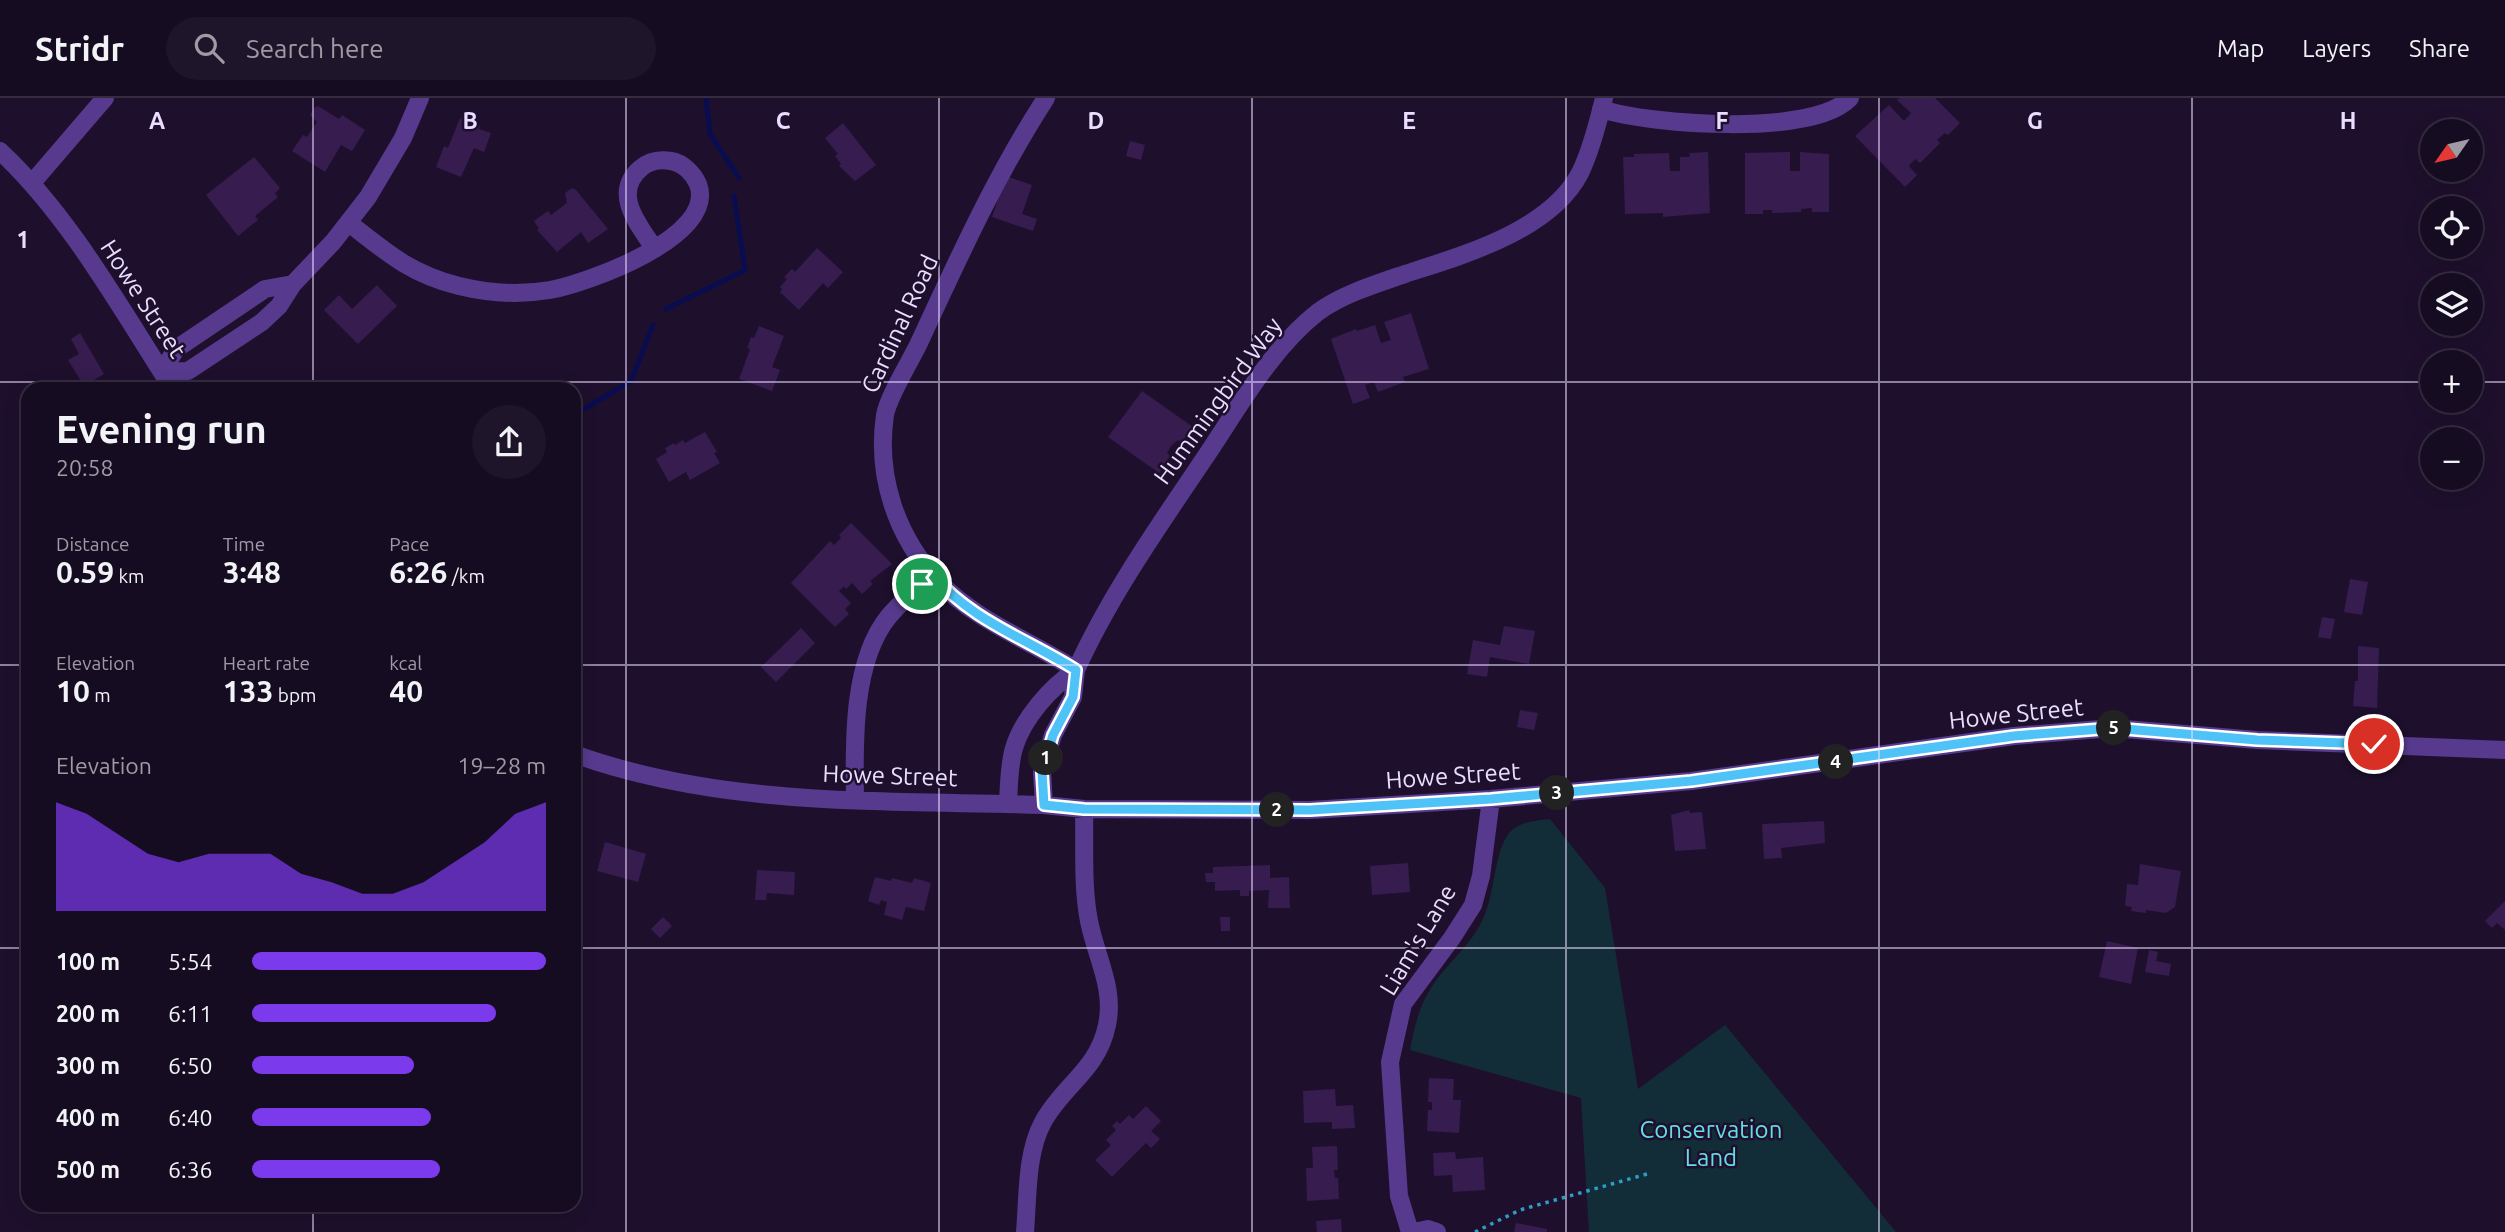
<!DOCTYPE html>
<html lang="en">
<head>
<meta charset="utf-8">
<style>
	body { margin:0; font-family:Ubuntu,sans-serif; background:#1f152a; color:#f1f3f6; height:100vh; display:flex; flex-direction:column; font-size:26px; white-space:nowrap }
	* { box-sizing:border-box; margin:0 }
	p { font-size:23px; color:#9e9ba5 }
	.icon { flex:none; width:38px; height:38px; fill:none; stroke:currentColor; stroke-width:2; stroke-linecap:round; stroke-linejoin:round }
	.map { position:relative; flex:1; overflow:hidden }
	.drawer { position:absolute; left:21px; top:284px; width:560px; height:830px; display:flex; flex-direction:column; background:#160c22; border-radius:21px; box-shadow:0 4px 18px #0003,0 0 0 2px #352c40 }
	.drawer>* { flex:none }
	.needle { width:46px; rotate:236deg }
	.tools { position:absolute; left:2420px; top:21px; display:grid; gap:14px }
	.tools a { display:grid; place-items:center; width:63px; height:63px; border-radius:50%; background:#160c22; box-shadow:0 4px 18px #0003,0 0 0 2px #352c40; font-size:35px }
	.pin { position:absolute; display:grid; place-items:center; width:60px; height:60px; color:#fff; margin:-30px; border:4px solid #fff; border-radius:50%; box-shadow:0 2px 7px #0007 }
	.km { position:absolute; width:35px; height:35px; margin:-18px; border-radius:50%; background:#222; color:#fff; font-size:19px; line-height:35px; text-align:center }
	.round { display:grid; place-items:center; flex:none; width:74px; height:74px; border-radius:37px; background:#1f152a }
	.summary { display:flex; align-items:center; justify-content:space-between; height:119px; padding:0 35px }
	h1 { font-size:38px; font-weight:700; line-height:52px }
	.stats { display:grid; grid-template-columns:repeat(3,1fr); gap:10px; height:119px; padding:7px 35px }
	.stats div { display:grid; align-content:center }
	.stats b { font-size:30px; font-weight:700 }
	.stats small { font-size:19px; font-weight:400 }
	.stats p { font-size:19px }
	.chart { height:196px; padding:14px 35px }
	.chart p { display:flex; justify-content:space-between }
	.chart svg { width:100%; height:126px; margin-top:7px; fill:#7c3aed; opacity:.7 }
	ul { padding:0 35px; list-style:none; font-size:23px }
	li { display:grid; grid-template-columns:112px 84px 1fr; align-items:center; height:52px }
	li i { height:18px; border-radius:9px; background:#7c3aed }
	header { display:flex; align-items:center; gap:42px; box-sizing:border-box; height:98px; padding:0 35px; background:#160c22; border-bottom:2px solid #352c40 }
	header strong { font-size:33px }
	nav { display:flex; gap:38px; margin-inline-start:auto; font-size:24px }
	.search { width:490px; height:63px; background:#1f152a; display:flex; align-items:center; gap:18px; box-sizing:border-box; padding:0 24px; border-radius:38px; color:#9e9ba5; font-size:26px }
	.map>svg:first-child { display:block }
	.green { fill:#132d38 }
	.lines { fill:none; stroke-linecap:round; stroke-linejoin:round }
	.stream { stroke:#090c4e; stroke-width:5 }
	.building { fill:#361c4f }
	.path { stroke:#2c9dc4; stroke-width:3.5; stroke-dasharray:3.5 5; stroke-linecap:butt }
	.minor { stroke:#573a8e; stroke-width:18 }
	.route-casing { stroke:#fff; stroke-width:14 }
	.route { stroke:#4fc3f7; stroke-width:9 }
	.grid { fill:none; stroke:#ebddff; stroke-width:2; stroke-opacity:0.55 }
	.labels { text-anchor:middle; stroke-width:5; stroke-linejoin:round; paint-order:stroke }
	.street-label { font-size:24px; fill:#ebddff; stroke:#1e102d }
	.park-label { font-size:24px; fill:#62dde6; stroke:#1e102d }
	.grid-label { font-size:23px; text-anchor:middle; font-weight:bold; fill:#ebddff; stroke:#1e102d; stroke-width:5; stroke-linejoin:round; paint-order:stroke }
</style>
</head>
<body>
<header>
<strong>Stridr</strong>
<div class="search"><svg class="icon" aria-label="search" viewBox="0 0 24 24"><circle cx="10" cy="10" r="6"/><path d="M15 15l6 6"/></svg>Search here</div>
<nav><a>Map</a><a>Layers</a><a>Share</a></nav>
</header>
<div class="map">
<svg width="2505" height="1134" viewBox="0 0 2505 1134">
	<rect width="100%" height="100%" fill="#1e102d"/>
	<path class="green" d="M 1550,721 L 1605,790 L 1638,991 L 1725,927 L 1896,1134 L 1589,1134 L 1581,1000 L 1410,952 C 1414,931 1419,908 1431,890 C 1446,866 1470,849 1483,821 C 1495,797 1494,752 1510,734 C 1521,723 1535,723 1550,721 Z"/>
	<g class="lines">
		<path class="stream" d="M 706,0 L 710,36 L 739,80
			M 666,211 L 745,172 L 734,98
			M 574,317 L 631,283 L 653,227"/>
	</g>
	<path class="building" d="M 1900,0 L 1935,0 L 1960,25 L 1948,37 L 1945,35 L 1937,42 L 1940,45 L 1920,65 L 1915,61 L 1909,68 L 1917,77 L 1905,89 L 1855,38 L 1889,7 L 1904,23 L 1911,15 L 1897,2 Z
		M 318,8 L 339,21 L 342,17 L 365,32 L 352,53 L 341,47 L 325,74 L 292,53 L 303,37 L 307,39 L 317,24 L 310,17 L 314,10 Z
		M 460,20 L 480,28 L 479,31 L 491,35 L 484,54 L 474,50 L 461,79 L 436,69 L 444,48 L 448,50 Z
		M 843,25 L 876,67 L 855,83 L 839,68 L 841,66 L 835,58 L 838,56 L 825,40 Z
		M 1130,43 L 1145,47 L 1141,62 L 1126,58 Z
		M 1708,54 L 1710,115 L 1663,119 L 1663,115 L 1625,116 L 1623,59 L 1634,59 L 1634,56 L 1669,55 L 1670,73 L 1680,73 L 1680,59 L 1690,59 L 1689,55 Z
		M 1790,54 L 1790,73 L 1800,73 L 1800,54 L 1829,56 L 1829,114 L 1812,114 L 1812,110 L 1801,111 L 1801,114 L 1772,115 L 1772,112 L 1763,112 L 1763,116 L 1745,116 L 1745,55 Z
		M 254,59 L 280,90 L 275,95 L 278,99 L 255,118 L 258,122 L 238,138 L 206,97 Z
		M 1006,78 L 1032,87 L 1022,116 L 1037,121 L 1033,133 L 992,119 Z
		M 572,90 L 576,92 L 608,131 L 588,145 L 581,134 L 557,154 L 537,132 L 539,131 L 534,123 L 548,113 L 551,117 L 567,105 L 565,95 Z
		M 817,150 L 843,174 L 828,190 L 823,185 L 799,212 L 780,194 L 782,191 L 780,189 L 787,181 L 784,179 L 792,171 L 795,174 Z
		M 377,187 L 397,208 L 358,246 L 324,212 L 339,197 L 352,211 Z
		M 1411,215 L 1429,271 L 1403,279 L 1405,284 L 1378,294 L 1374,284 L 1365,287 L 1370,300 L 1353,306 L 1331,241 L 1356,231 L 1357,233 L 1375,227 L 1381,245 L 1391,242 L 1384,224 Z
		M 759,228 L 784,238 L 772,269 L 780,272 L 772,293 L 739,281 L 750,251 L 747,250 L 751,239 L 754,240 Z
		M 80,235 L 104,276 L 84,288 L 68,262 L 79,256 L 71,241 Z
		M 1142,293 L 1193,329 L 1181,345 L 1178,342 L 1171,348 L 1167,355 L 1170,358 L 1159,375 L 1108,339 Z
		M 705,334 L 717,354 L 714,355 L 720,365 L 690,382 L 686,374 L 669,384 L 656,361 L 667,354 L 665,350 L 674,345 L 675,347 L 683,342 L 685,345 Z
		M 851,425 L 892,466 L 870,483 L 873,486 L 862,496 L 852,485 L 846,491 L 844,488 L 839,493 L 851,505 L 845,511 L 849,516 L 835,529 L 791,485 L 830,443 L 834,447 L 841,440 L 839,437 Z
		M 2350,481 L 2368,484 L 2362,517 L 2344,514 Z
		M 2322,519 L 2335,521 L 2331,541 L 2318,539 Z
		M 1504,528 L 1535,533 L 1529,566 L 1490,559 L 1487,579 L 1467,576 L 1473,542 L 1500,547 Z
		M 801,530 L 815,545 L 776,584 L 761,569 Z
		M 2358,548 L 2379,550 L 2377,610 L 2353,608 L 2355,583 L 2358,583 Z
		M 1520,612 L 1538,615 L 1534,632 L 1517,629 Z
		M 1689,712 L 1690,715 L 1702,714 L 1706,751 L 1675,753 L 1671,717 Z
		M 1824,723 L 1825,745 L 1781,750 L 1782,760 L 1764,761 L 1762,726 Z
		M 605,744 L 646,756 L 638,784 L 597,773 Z
		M 1408,765 L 1410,794 L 1372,797 L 1370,768 Z
		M 2140,766 L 2181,773 L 2175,809 L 2166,815 L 2146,812 L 2146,815 L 2131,813 L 2132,809 L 2125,808 L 2127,786 L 2138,787 Z
		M 1270,767 L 1270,780 L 1289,779 L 1290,810 L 1268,810 L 1269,792 L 1249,793 L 1249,798 L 1240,798 L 1240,792 L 1215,793 L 1215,784 L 1206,784 L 1205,775 L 1213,775 L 1213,769 Z
		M 757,772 L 795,774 L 794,797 L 767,795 L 766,802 L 755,802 Z
		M 875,779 L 891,783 L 892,780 L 912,785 L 914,780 L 931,785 L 924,813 L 906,809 L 902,822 L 884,817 L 887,804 L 881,802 L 879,807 L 868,803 Z
		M 2505,803 L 2505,832 L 2497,825 L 2492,830 L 2485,823 Z
		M 663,819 L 672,828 L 660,840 L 651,831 Z
		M 1220,819 L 1230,819 L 1230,833 L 1221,833 Z
		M 2107,843 L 2138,850 L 2131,886 L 2099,879 Z
		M 2149,852 L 2158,854 L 2156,863 L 2171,866 L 2169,878 L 2145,874 Z
		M 1429,980 L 1454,981 L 1453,1002 L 1461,1002 L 1459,1035 L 1427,1033 L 1428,1012 L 1432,1012 L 1432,1004 L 1428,1004 Z
		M 1335,991 L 1336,1008 L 1353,1007 L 1355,1030 L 1332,1031 L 1332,1024 L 1304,1025 L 1303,993 Z
		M 1146,1008 L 1161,1023 L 1151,1033 L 1160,1041 L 1151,1050 L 1146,1045 L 1112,1079 L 1095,1062 L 1111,1047 L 1106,1042 L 1116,1032 L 1112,1028 L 1117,1023 L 1120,1026 L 1129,1017 L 1133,1021 Z
		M 1337,1048 L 1338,1072 L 1334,1072 L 1335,1080 L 1338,1080 L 1339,1101 L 1307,1103 L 1306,1070 L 1313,1070 L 1312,1049 Z
		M 1455,1054 L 1456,1061 L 1483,1059 L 1485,1092 L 1453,1094 L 1452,1077 L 1434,1078 L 1433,1055 Z
		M 1341,1121 L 1342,1134 L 1317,1134 L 1316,1123 Z
		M 1516,1125 L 1547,1131 L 1547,1134 L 1514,1134 Z"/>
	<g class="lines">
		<path class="path" d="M 1475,1134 L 1520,1112 L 1647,1076"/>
		<path class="minor" d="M 1046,0 C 996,77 958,161 919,245 C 910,264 888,299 885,317 C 876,378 896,438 938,483 C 976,523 1031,543 1076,572 C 1111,495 1161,425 1208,355 C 1240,307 1272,250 1318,214 C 1343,196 1376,186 1405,176 C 1463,157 1550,133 1580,75 C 1591,53 1598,25 1604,0
			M 1601,11 C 1650,27 1813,39 1850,0
			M 0,53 C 69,117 121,211 172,290
			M 32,85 L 105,0
			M 349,125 C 387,155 411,176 459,188 C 488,195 521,197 550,192 C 587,185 718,139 698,86 C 693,75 683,65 671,63 C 660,61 649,63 641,70 C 611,95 639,127 654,150
			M 162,274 L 188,273 L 262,224 L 279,208 L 293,186 L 333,144 L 368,99 L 403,40 L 420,0
			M 162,274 L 176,251 L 265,191 L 293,186
			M 574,656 C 724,710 887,702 1044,707 L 1084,711 L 1310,712 L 1491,701 L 1691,683 L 2014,638 L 2113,630 L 2257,642 L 2505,652
			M 855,701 C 854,645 852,563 889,518 C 902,503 918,489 933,477
			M 1008,705 C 1009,687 1009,667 1014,650 C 1023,620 1051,589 1076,572 L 1073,599 L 1053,637 L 1042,674 L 1044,707
			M 1025,1134 C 1028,1099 1026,1055 1043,1024 C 1063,987 1098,972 1107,927 C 1115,890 1096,859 1089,823 C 1082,787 1085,748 1084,711
			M 1410,1134 L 1399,1098 L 1390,964 L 1403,906 L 1452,840 L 1473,807 L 1481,778 L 1491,701
			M 1415,1134 L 1428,1131 L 1437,1134"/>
	</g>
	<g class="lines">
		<defs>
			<path id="route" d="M 922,486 L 933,477 C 970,522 1029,542 1076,572 L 1073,599 L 1053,637 L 1042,674 L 1044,707 L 1084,711 L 1310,712 L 1491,701 L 1691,683 L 2014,638 L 2113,630 L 2257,642 L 2374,646"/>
		</defs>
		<use href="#route" class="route-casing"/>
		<use href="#route" class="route"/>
	</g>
	<path class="grid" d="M 313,0 L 313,290M 626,0 L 626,1134M 939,0 L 939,1134M 1252,0 L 1252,1134M 1566,0 L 1566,1134M 1879,0 L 1879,1134M 2192,0 L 2192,1134M 0,284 L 2432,284M 2471,284 L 2505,284M 0,567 L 28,567M 574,567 L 2505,567M 0,850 L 28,850M 574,850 L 2505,850M 313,1106 L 313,1134"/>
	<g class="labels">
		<g class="street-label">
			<text transform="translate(143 201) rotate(57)" y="8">Howe Street</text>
			<text transform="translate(900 226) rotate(-65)" y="8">Cardinal Road</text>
			<text transform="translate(1218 303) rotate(-54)" y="8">Hummingbird Way</text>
			<text transform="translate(2016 616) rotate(-6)" y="8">Howe Street</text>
			<text transform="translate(890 678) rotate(2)" y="8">Howe Street</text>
			<text transform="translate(1453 678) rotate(-4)" y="8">Howe Street</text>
			<text transform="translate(1418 842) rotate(-59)" y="8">Liam's Lane</text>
		</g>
		<g class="park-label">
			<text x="1711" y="1040">Conservation<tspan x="1711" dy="28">Land</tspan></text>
		</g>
	</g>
	<g class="grid-label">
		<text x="157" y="31">A</text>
		<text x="470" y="31">B</text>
		<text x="783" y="31">C</text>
		<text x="1096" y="31">D</text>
		<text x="1409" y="31">E</text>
		<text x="1722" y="31">F</text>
		<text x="2035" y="31">G</text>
		<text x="2348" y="31">H</text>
		<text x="23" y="150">1</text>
	</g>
</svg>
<div class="tools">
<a><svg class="needle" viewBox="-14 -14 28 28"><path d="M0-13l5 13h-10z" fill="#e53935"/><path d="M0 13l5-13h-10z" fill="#9e9ba5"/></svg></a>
<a><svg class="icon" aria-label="locate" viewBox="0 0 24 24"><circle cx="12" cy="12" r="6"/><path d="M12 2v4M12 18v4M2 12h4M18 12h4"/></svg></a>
<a><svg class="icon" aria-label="layers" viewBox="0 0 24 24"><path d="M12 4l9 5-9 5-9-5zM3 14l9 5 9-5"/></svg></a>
<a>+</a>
<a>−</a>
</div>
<div class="pin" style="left:922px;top:486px;background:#1e9e55"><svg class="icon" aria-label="arrive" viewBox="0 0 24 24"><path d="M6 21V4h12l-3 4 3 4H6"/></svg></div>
<div class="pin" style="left:2374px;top:646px;background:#d93025"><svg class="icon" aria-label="check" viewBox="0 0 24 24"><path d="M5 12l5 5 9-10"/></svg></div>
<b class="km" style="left:1046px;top:660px">1</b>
<b class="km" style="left:1277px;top:712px">2</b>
<b class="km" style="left:1557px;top:695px">3</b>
<b class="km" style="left:1836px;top:664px">4</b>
<b class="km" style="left:2114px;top:630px">5</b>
<section class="drawer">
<div class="summary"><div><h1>Evening run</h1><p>20:58</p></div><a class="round"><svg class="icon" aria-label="share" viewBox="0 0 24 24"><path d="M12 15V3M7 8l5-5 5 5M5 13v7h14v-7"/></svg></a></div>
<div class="stats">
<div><p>Distance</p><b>0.59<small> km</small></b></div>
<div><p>Time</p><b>3:48</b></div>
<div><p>Pace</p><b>6:26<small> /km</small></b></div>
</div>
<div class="stats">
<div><p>Elevation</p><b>10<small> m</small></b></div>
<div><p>Heart rate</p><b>133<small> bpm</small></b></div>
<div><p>kcal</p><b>40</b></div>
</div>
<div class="chart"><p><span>Elevation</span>19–28 m</p>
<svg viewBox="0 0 160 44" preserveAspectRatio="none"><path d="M0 44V6L10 10L20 17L30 24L40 27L50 24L60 24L70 24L80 31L90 34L100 38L110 38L120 34L130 27L140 20L150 10L160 6V44z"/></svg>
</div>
<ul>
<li><b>100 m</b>5:54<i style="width:100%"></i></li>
<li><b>200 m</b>6:11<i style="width:83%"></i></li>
<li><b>300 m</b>6:50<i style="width:55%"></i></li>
<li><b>400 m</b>6:40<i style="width:61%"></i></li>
<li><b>500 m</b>6:36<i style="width:64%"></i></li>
</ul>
</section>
</div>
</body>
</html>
